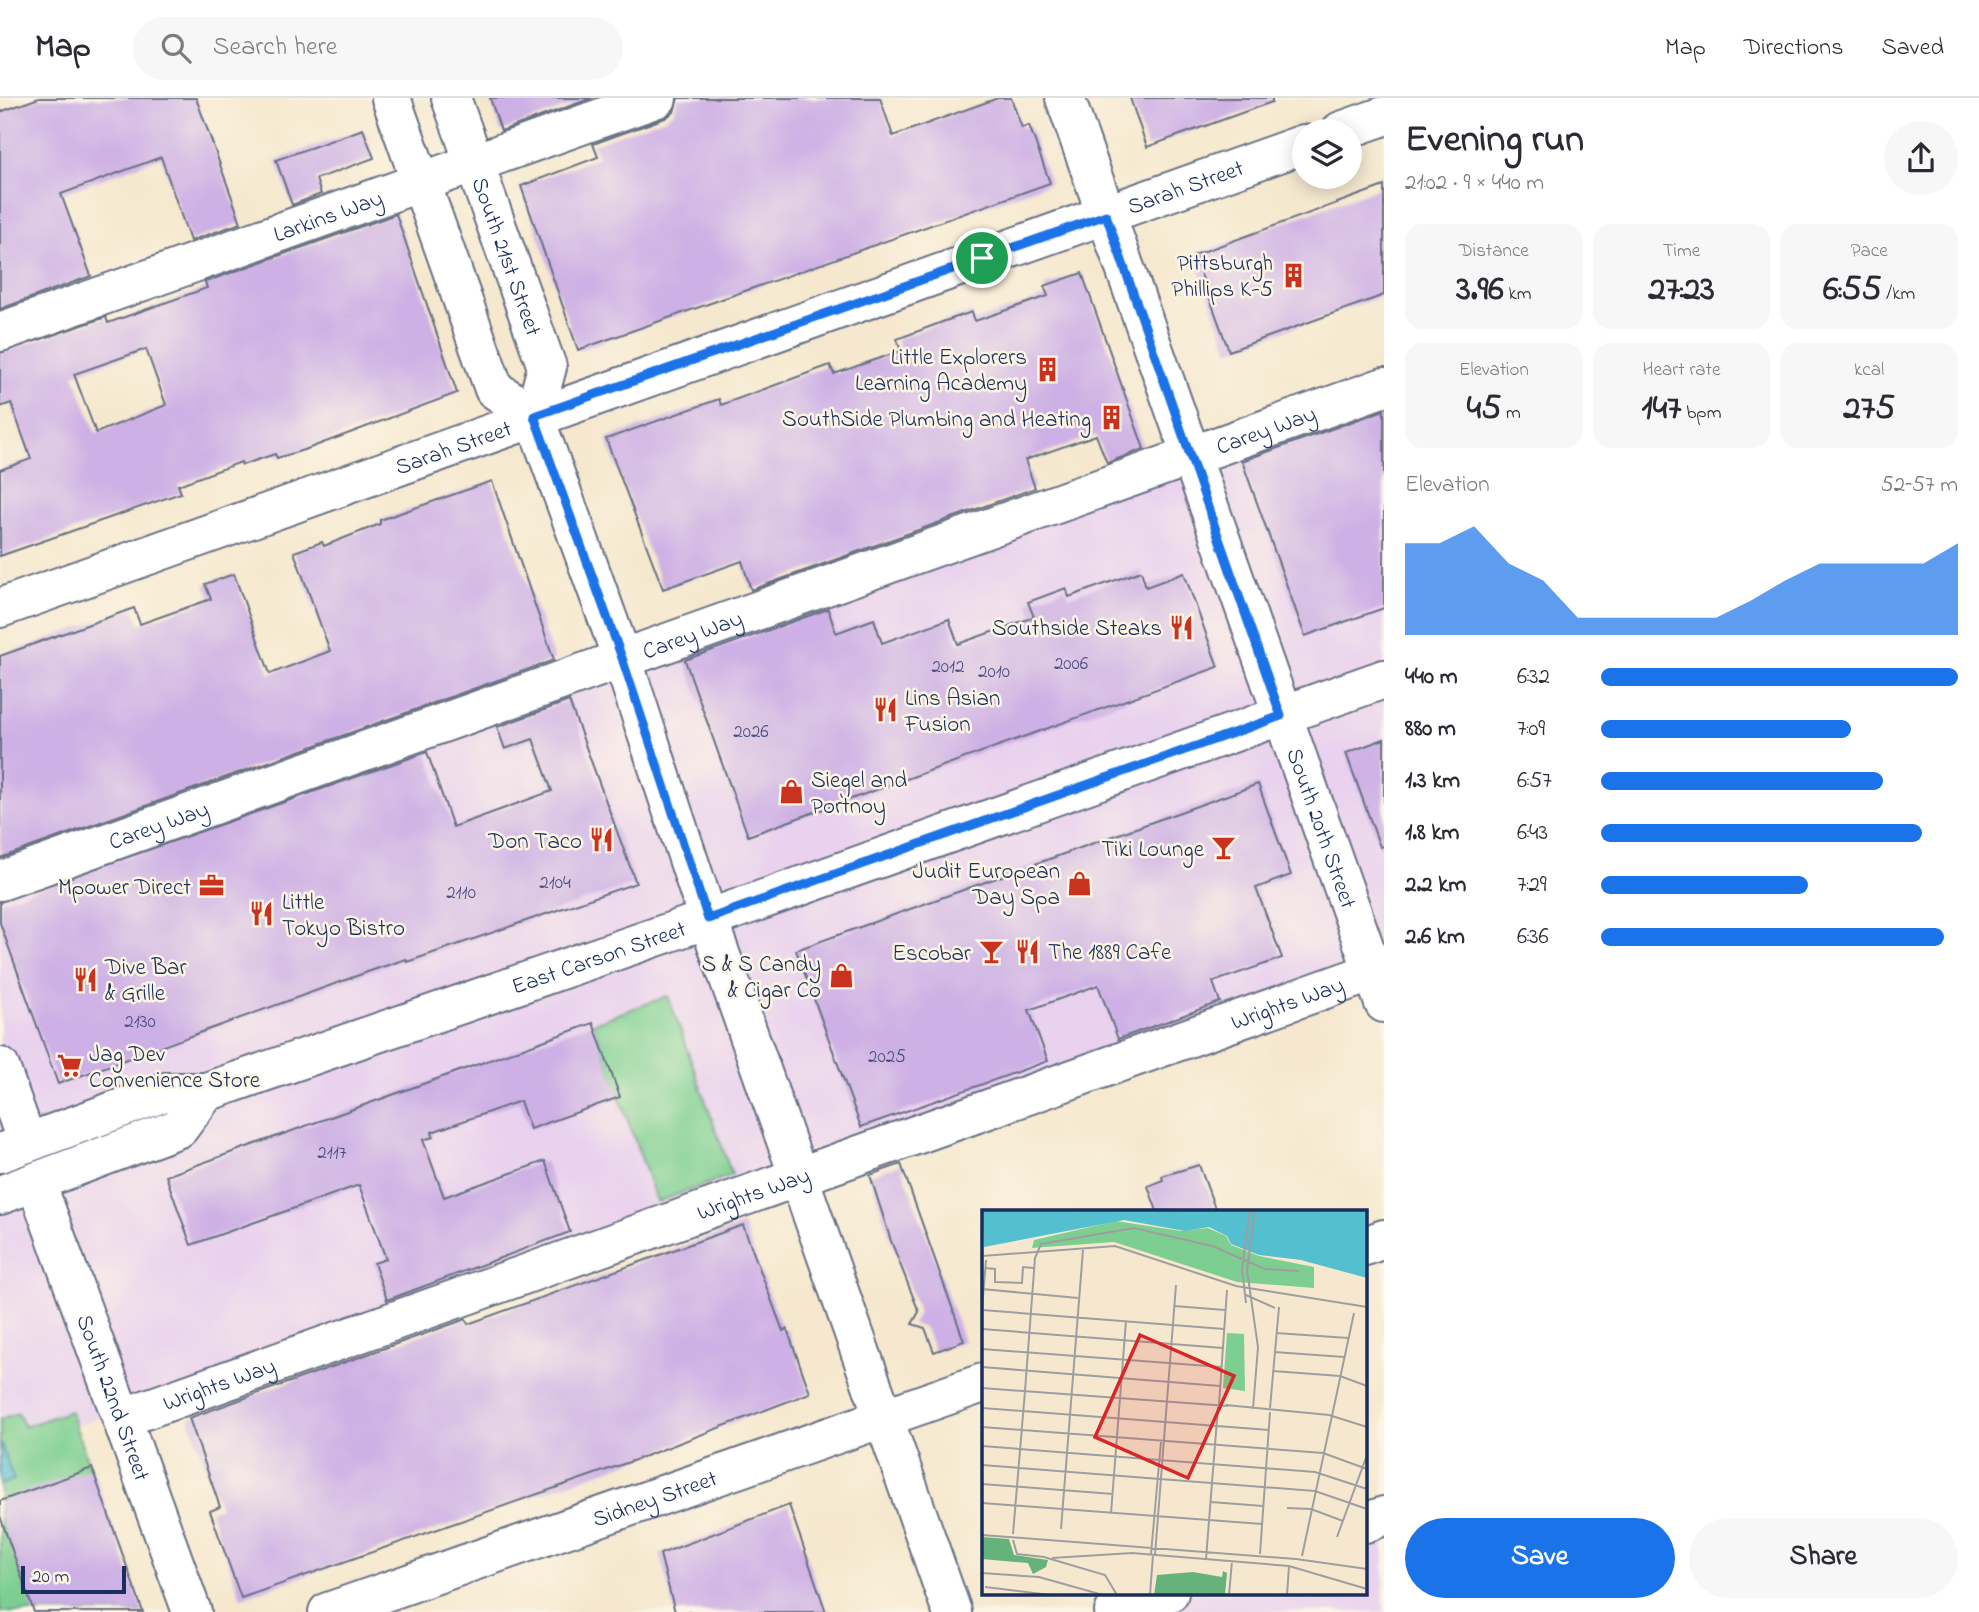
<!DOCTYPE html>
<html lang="en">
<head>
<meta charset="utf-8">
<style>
	body { margin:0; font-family:"Indie Flower",sans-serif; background:#f7f7f7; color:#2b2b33; height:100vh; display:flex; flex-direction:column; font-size:26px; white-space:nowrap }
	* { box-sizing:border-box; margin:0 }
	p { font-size:23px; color:#7c7c81 }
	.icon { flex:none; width:38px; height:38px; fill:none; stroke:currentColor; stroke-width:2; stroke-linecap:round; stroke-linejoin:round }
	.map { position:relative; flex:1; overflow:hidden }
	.panel { display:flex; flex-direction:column; background:#fff; width:595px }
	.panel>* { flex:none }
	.fabs { position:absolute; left:1292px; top:21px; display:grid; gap:14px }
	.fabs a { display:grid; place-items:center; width:70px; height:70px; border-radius:50%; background:#fff; box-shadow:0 4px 18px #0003; font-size:35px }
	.scale { position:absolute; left:21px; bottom:18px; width:105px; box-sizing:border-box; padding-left:7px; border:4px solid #1b2f5e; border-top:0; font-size:19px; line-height:24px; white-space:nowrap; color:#1b2f5e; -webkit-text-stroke:5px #fcf5e5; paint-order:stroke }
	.pin { position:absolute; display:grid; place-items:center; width:60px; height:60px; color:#fff; margin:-30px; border:4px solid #fff; border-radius:50%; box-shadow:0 2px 7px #0007 }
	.round { display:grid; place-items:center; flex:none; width:74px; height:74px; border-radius:37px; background:#f7f7f7 }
	.summary { display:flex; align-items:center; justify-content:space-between; height:119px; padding:0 21px }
	h1 { font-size:38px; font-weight:700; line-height:52px }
	.metrics { display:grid; grid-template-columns:repeat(3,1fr); gap:10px; height:119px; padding:7px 21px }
	.metrics div { display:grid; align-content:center; border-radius:18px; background:#f7f7f7; text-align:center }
	.metrics b { font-size:35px; font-weight:700 }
	.metrics small { font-size:19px; font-weight:400 }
	.metrics p { font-size:19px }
	.chart { height:196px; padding:14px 21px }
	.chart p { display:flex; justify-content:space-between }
	.chart svg { width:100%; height:126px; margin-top:7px; fill:#1a73e8; opacity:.7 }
	.cta { display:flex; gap:14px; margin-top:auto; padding:14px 21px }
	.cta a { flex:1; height:80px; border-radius:42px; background:#1a73e8; color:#fff; font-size:28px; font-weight:700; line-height:80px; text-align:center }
	.cta a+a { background:#f7f7f7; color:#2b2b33 }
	ul { padding:0 21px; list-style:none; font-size:23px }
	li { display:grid; grid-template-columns:112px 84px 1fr; align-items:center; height:52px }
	li i { height:18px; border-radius:9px; background:#1a73e8 }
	header { display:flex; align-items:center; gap:42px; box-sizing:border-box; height:98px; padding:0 35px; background:#fff; border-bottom:2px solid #e1e1e2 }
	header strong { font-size:33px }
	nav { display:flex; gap:38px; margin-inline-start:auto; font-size:24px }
	.search { width:490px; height:63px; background:#f7f7f7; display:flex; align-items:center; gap:18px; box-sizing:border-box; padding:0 24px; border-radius:38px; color:#7c7c81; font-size:26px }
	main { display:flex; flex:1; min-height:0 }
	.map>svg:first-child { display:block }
	.built { fill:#e9d2ee }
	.green { fill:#7dcf91; stroke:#4c7f78; stroke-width:2 }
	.water { fill:#54bfce; stroke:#387796; stroke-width:2 }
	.building { fill:#cdb0e5; fill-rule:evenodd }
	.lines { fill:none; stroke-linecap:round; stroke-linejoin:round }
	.minor-casing { stroke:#677085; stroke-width:42 }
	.primary-casing { stroke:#677085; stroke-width:42 }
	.minor { stroke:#fff; stroke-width:38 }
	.primary { stroke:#fff; stroke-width:38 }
	.route-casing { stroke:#fff; stroke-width:14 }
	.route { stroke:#1a73e8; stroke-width:9 }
	.labels { text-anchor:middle; stroke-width:5; stroke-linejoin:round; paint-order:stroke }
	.number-label { font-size:19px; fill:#484f80 }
	.street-label { font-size:23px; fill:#1b2f5e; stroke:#fcf5e5 }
	.poi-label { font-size:23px; fill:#1b2f5e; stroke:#fcf5e5; text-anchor:end }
	.inset-road { fill:none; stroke:#9e9ea1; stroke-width:2 }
	.view { fill:#d62828; fill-opacity:0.15; stroke:#d62828; stroke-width:3.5 }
	.inset-edge { fill:none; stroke:#1b2f5e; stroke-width:3.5 }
</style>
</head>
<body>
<header>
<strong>Map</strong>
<div class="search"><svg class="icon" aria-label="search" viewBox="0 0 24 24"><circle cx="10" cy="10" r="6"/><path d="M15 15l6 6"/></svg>Search here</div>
<nav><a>Map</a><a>Directions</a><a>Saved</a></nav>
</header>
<main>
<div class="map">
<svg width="1384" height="1514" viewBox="0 0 1384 1514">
	<rect width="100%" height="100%" fill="#fcf5e5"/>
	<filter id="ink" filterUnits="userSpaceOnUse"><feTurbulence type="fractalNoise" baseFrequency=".0143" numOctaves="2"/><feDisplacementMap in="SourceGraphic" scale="14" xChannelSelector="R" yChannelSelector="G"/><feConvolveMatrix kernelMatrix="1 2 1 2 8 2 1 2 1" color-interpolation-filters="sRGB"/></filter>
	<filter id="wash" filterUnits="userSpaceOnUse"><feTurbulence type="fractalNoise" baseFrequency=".00686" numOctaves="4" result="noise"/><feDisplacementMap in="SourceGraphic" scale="28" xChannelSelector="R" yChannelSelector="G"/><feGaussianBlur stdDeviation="1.57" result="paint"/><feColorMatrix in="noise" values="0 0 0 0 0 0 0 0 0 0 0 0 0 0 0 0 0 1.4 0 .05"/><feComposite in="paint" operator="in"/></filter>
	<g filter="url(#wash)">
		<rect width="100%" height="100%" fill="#f5e8ce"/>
		<path class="built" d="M 1384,289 L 1384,858 L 0,1355 L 0,783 Z
			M 1384,1426 L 1384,1514 L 1140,1514 L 1194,1495 L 1365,1495 L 1365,1433 Z"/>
		<path class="green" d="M 668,898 L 732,1077 L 657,1104 L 593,925 Z
			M 70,1313 L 141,1514 L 0,1514 L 0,1321 L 18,1315 L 24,1329 Z"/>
		<path class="water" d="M 0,1343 L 14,1382 L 0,1387 Z"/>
		<g id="blocks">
			<path class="building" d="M 39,0 L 196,0 L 241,125 L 190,143 L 161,59 L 61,96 L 91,178 L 0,211 L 0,14 Z
				M 490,0 L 592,0 L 501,33 Z
				M 678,0 L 880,0 L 893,38 L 998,0 L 1011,0 L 1022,30 L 1029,27 L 1050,85 L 578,252 L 521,88 L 598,59 L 593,46 L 665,20 L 674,14 Z
				M 1130,0 L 1272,0 L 1272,4 L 1147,49 Z
				M 363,31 L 374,60 L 316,81 L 321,96 L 292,107 L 276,62 Z
				M 1384,88 L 1384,197 L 1229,253 L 1194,157 Z
				M 396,116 L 457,295 L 307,351 L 277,360 L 275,356 L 242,367 L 241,364 L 178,387 L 181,395 L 0,458 L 0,372 L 31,361 L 11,305 L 0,309 L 0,255 L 106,219 L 108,225 L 207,190 L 205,184 ZM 146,251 L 166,307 L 96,335 L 74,276 Z
				M 1082,175 L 1144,351 L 1107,365 L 1096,337 L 1025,362 L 1035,390 L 751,492 L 742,463 L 663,491 L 606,341 L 719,301 L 721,307 L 830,267 L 834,276 L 901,253 L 897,241 L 945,223 L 972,214 L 975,223 L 1048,198 L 1044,188 Z
				M 1384,312 L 1384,510 L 1305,538 L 1242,363 Z
				M 492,383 L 554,562 L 0,760 L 0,558 L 134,510 L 140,526 L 211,501 L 205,486 L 234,476 L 270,576 L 330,553 L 294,454 L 322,444 L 324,448 L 380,426 L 380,422 Z
				M 1141,473 L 1146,489 L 1184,475 L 1218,569 L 748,738 L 685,562 L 828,511 L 836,535 L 874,521 L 882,545 L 949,521 L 958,546 L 1034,519 L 1028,504 L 1066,490 L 1069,499 Z
				M 569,603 L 636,785 L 407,864 L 406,861 L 373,872 L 58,986 L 0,825 L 0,804 L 427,654 L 453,729 L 552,693 L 533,641 L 505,651 L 497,629 Z
				M 1384,641 L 1384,748 L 1380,749 L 1346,655 Z
				M 1258,686 L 1291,777 L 1256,790 L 1282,860 L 1213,884 L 1220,904 L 1118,941 L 1098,887 L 1029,912 L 1048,963 L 861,1029 L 796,852 Z
				M 593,925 L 620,999 L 530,1031 L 520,1003 L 432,1034 L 433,1039 L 423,1042 L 444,1099 L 545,1063 L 570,1134 L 387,1202 L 374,1165 L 386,1161 L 359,1087 L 191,1147 L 166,1078 Z
				M 901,1066 L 964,1243 L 934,1254 L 925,1230 L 912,1226 L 919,1214 L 891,1143 L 870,1077 Z
				M 1199,1067 L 1216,1113 L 1157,1113 L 1148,1088 L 1163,1082 L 1162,1078 Z
				M 743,1127 L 783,1233 L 787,1231 L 810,1295 L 635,1362 L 241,1500 L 210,1413 L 220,1409 L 189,1320 L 466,1221 L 468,1226 Z
				M 92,1370 L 143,1514 L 34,1514 L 0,1418 L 0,1403 Z
				M 789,1407 L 826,1514 L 675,1514 L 660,1456 Z"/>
		</g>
	</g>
	<g filter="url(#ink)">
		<use href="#blocks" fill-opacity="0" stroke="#677085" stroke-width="2"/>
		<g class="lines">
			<defs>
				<g id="minor">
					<path d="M 391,0 L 494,291 L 534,318 L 622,560 L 708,821 L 952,1514"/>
					<path id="s1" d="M 451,0 L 547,269 L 534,318"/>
					<path id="s2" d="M 1065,0 L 1384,905"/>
					<path d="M 1341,33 L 1384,18"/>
					<path id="s3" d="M 0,234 L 657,0"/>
					<path id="s4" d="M 0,510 L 1304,46"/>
					<path id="s5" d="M 0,783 L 1384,289"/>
					<path d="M 0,969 L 27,1045"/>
					<path id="s6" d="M 36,1084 L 192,1514"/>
					<path d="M 1365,1148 L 1384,1141"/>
					<path id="s7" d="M 122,1320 L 1384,870"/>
					<path d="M 1365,1425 L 1384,1418"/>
					<path id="s8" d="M 328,1514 L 983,1285"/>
					<path d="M 1114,1514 L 1169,1495"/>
				</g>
				<g id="primary">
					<path id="s9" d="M 0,1055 L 165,994 L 206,994 L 708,821 L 1384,581"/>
					<path d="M 0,1097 L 179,1030 L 206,994"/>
				</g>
			</defs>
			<use href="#minor" class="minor-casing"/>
			<use href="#primary" class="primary-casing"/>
			<use href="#minor" class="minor"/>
			<use href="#primary" class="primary"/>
		</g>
	</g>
	<g class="lines" filter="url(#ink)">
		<defs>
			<path id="route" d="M 1106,117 L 1281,618 L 708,821 L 622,560 L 534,318 Z"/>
		</defs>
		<use href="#route" class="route-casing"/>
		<use href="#route" class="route"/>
	</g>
	<defs>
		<symbol id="building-bare" viewBox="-9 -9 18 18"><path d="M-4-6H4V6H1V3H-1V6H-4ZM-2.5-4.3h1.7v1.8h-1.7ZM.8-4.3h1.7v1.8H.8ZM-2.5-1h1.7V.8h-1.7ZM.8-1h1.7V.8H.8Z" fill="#c8321e" stroke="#fcf5e5" stroke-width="2.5" paint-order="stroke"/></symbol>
		<symbol id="restaurant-bare" viewBox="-9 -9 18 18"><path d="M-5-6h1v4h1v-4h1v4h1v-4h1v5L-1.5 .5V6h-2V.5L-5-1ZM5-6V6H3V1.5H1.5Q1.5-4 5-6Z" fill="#c8321e" stroke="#fcf5e5" stroke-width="2.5" paint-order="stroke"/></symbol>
		<symbol id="shop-bare" viewBox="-9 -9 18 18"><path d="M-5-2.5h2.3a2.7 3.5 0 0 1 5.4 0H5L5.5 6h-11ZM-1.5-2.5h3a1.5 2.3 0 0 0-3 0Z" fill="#c8321e" stroke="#fcf5e5" stroke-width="2.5" paint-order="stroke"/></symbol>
		<symbol id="bar-bare" viewBox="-9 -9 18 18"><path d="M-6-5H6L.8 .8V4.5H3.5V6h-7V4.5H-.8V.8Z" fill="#c8321e" stroke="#fcf5e5" stroke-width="2.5" paint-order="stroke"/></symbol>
		<symbol id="office-bare" viewBox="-9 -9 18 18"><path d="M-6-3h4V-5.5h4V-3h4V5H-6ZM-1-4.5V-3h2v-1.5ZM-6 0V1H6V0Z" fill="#c8321e" stroke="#fcf5e5" stroke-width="2.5" paint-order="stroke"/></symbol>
		<symbol id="supermarket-bare" viewBox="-9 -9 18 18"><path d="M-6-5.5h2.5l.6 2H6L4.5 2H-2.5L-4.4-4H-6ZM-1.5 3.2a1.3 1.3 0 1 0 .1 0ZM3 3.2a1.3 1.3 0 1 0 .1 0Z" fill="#c8321e" stroke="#fcf5e5" stroke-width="2.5" paint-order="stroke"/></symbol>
	</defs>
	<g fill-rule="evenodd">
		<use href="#building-bare" x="1276" y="160" width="35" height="35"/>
		<use href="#building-bare" x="1030" y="254" width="35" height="35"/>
		<use href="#building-bare" x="1094" y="302" width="35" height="35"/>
		<use href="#restaurant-bare" x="1164" y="512" width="35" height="35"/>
		<use href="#restaurant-bare" x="868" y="594" width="35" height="35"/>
		<use href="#shop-bare" x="774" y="676" width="35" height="35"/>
		<use href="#restaurant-bare" x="584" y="724" width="35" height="35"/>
		<use href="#bar-bare" x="1206" y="732" width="35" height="35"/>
		<use href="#shop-bare" x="1062" y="768" width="35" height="35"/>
		<use href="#office-bare" x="194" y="770" width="35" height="35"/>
		<use href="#restaurant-bare" x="244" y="798" width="35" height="35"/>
		<use href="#restaurant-bare" x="1010" y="836" width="35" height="35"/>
		<use href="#bar-bare" x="974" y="836" width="35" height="35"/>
		<use href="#shop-bare" x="824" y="860" width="35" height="35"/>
		<use href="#restaurant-bare" x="68" y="864" width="35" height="35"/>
		<use href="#supermarket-bare" x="52" y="950" width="35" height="35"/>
	</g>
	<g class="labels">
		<g class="number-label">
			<text x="1071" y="571">2006</text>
			<text x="948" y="574">2012</text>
			<text x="994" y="579">2010</text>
			<text x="751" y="639">2026</text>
			<text x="555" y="790">2104</text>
			<text x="461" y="800">2110</text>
			<text x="140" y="929">2130</text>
			<text x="887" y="964">2025</text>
			<text x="332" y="1060">2117</text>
		</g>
		<g class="street-label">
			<text dy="8" stroke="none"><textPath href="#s4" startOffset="1258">Sarah Street</textPath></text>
			<text dy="8" stroke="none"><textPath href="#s3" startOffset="348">Larkins Way</textPath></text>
			<text dy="8" stroke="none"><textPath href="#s1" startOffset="168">South 21st Street</textPath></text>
			<text dy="8" stroke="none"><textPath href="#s5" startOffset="1344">Carey Way</textPath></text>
			<text dy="8" stroke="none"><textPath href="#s4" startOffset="481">Sarah Street</textPath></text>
			<text dy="8" stroke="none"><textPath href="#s5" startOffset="735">Carey Way</textPath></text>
			<text dy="8" stroke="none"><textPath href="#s5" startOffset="168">Carey Way</textPath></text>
			<text dy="8" stroke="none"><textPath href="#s2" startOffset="774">South 20th Street</textPath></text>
			<text dy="8" stroke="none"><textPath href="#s9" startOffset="632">East Carson Street</textPath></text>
			<text dy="8" stroke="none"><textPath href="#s7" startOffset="1237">Wrights Way</textPath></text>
			<text dy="8" stroke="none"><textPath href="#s7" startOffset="670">Wrights Way</textPath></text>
			<text dy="8" stroke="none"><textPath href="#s7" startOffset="103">Wrights Way</textPath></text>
			<text dy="8" stroke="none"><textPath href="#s6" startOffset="229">South 22nd Street</textPath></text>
			<text dy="8" stroke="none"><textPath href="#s8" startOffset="346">Sidney Street</textPath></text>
		</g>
		<g class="poi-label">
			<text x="1273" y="172">Pittsburgh<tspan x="1273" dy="26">Phillips K-5</tspan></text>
			<text x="1027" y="266">Little Explorers<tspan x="1027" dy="26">Learning Academy</tspan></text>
			<text x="1091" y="328">SouthSide Plumbing and Heating</text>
			<text x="1162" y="537">Southside Steaks</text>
			<text x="905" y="607" text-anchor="start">Lins Asian<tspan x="905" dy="26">Fusion</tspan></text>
			<text x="811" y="689" text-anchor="start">Siegel and<tspan x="811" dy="26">Portnoy</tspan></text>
			<text x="582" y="750">Don Taco</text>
			<text x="1204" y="758">Tiki Lounge</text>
			<text x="1060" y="780">Judit European<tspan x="1060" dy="26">Day Spa</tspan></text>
			<text x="191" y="796">Mpower Direct</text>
			<text x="282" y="811" text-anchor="start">Little<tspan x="282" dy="26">Tokyo Bistro</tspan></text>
			<text x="1048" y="861" text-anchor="start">The 1889 Cafe</text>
			<text x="971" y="862">Escobar</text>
			<text x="821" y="873">S &amp; S Candy<tspan x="821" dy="26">&amp; Cigar Co</tspan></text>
			<text x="105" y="876" text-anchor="start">Dive Bar<tspan x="105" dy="26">&amp; Grille</tspan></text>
			<text x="89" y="963" text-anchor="start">Jag Dev<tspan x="89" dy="26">Convenience Store</tspan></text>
		</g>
	</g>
	<g transform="translate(982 1112)">
		<rect width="385" height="385" fill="#f5e8ce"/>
		<path d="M 134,11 L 199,21 L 226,18 L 244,26 L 249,35 L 277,46 L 332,57 L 332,78 L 255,72 L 132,32 L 50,38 L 52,30 ZM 245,123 L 262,124 L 263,181 L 241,178 Z" fill="#7dcf91"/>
		<path d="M 0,327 L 27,329 L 32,345 L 66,350 L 64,357 L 51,364 L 46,353 L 0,349 ZM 241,361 L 245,363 L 243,385 L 172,385 L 175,365 L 211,362 L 240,367 Z" fill="#66b27b"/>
		<path d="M 0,0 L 385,0 L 385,68 L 319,50 L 277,45 L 249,34 L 245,26 L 227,17 L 203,21 L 142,10 L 2,37 Z" fill="#54bfce"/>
		<path class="inset-road" d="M 0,46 L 133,36 L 254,76 L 385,97M 3,58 L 13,59 L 13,72 L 40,73 L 41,57 L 52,58M 0,79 L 96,88M 264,85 L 293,98M 264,93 L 260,59 L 268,0M 192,96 L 243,100M 0,99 L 4,50M 0,100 L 242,119M 0,119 L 241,138M 294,123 L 366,128M 0,139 L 239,157M 292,142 L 362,147M 0,157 L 238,176M 291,161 L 358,166 L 385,176M 0,178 L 246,196M 43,181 L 53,48 L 59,34 L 152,18 L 230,36 L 283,59 L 317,61M 237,194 L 245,80M 244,195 L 347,205 L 385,217M 0,198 L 287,220M 288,198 L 297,97M 271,199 L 276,137 L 265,60 L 273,0M 0,217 L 341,243 L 385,259M 0,236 L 333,262 L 385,279M 0,255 L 333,281 L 385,299M 0,274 L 131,284M 229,292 L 281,296M 0,293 L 280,314M 305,298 L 329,299 L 361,311M 129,303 L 144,111M 79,319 L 101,40M 31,324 L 43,181M 0,325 L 314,349 L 385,359M 355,327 L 385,245M 31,330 L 35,344 L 62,347 L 123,365 L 135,385M 169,344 L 179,232M 278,344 L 288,202M 173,345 L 194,75M 320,346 L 372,103M 70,348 L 150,343 L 307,356 L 385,379M 224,349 L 236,197M 0,363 L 57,367 L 121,385M 3,377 L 68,385M 168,385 L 171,345M 247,385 L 250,351M 305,385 L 307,356"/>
		<path class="view" d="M 158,125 L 252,166 L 206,268 L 113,227 Z"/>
		<rect width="385" height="385" class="inset-edge"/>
	</g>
</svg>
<div class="fabs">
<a><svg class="icon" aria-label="layers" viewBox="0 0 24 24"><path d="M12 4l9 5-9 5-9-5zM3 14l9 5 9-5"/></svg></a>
</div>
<div class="scale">20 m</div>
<div class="pin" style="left:982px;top:160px;background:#1e9e55"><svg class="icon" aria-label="arrive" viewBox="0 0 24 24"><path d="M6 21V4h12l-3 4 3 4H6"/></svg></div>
</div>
<section class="panel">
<div class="summary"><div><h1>Evening run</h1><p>21:02 · 9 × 440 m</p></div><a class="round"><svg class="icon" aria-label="share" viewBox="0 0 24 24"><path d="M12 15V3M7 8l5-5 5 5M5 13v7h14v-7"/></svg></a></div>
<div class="metrics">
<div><p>Distance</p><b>3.96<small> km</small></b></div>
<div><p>Time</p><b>27:23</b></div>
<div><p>Pace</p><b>6:55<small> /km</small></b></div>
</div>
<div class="metrics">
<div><p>Elevation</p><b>45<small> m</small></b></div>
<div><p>Heart rate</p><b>147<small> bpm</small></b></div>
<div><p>kcal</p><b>275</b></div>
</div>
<div class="chart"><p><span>Elevation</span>52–57 m</p>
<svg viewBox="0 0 160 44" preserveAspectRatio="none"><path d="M0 44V12L10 12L20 6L30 19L40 25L50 38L60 38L70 38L80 38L90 38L100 32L110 25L120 19L130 19L140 19L150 19L160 12V44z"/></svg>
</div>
<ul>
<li><b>440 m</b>6:32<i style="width:100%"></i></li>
<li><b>880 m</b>7:09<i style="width:70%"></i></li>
<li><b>1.3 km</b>6:57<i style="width:79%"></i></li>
<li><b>1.8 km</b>6:43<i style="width:90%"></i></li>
<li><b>2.2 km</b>7:29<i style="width:58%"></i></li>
<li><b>2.6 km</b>6:36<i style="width:96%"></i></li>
</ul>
<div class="cta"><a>Save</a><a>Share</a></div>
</section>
</main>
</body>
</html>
